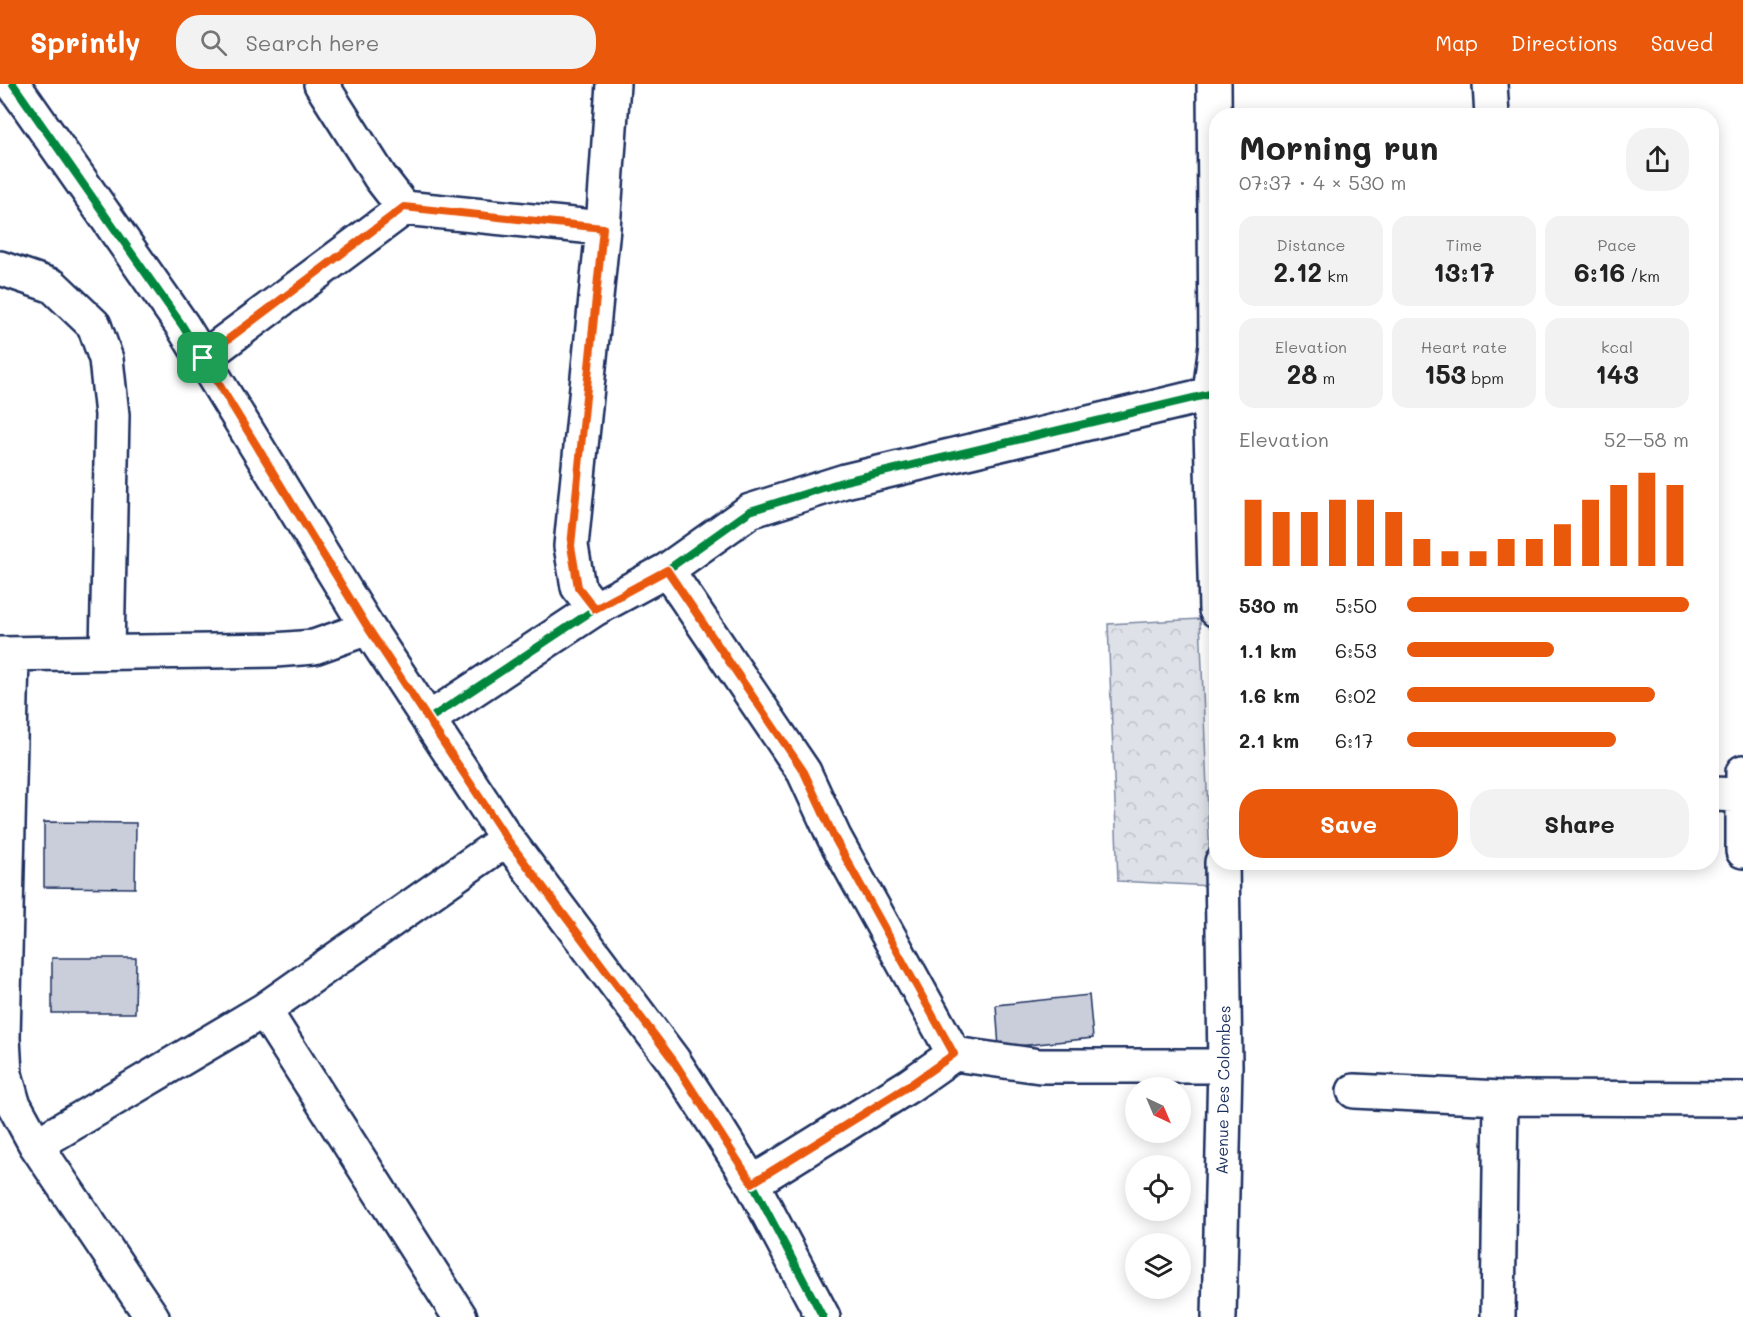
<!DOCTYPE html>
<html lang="en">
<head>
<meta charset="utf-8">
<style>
	body { margin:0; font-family:Mali,sans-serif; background:#f2f2f2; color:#222; height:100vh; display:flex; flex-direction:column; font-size:22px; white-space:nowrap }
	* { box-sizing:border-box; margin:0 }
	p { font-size:20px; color:#767676 }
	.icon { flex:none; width:33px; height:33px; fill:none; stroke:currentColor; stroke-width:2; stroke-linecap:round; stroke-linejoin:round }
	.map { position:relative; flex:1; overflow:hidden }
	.drawer { position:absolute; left:1209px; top:24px; width:510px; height:762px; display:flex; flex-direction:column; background:#fff; border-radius:24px; box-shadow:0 3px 15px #0003 }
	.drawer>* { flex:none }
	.needle { width:39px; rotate:136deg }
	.tools { position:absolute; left:1125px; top:993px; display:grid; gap:12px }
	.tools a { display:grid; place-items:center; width:66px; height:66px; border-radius:50%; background:#fff; box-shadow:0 3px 15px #0003; font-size:30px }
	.pin { position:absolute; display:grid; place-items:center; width:51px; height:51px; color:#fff; margin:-26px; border-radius:12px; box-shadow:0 3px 9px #0006 }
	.round { display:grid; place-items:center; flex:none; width:63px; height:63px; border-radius:24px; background:#f2f2f2 }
	.summary { display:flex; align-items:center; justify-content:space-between; height:102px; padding:0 30px }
	h1 { font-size:33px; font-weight:700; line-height:45px }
	.figures { display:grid; grid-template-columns:repeat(3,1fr); gap:9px; height:102px; padding:6px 30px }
	.figures div { display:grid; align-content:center; border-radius:15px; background:#f2f2f2; text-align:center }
	.figures b { font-size:26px; font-weight:700 }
	.figures small { font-size:16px; font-weight:400 }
	.figures p { font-size:16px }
	.chart { height:168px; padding:12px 30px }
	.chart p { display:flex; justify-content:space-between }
	.chart svg { width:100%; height:108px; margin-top:6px; stroke:#ea580c; stroke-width:6 }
	.button { display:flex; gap:12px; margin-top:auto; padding:12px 30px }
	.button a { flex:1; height:69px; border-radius:24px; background:#ea580c; color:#fff; font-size:24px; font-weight:700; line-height:69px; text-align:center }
	.button a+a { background:#f2f2f2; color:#222 }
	ul { padding:0 30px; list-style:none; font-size:20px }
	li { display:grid; grid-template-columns:96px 72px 1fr; align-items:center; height:45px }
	li i { height:15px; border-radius:8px; background:#ea580c }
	header { display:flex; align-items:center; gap:36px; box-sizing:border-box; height:84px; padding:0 30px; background:#ea580c; color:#fff }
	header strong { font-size:28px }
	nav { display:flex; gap:33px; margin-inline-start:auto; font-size:21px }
	.search { width:420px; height:54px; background:#f2f2f2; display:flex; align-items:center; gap:15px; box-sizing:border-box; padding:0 21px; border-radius:24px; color:#767676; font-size:22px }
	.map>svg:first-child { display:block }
	.park { fill:url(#park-crowns); stroke:#7c88a2; stroke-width:1.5 }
	.building { fill:#caceda; stroke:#1b2f5e; stroke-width:1.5 }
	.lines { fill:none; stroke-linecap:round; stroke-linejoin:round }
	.minor-casing { stroke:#1b2f5e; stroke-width:38 }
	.minor { stroke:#fff; stroke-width:33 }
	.cycleway-casing { stroke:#fff; stroke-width:11 }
	.cycleway { stroke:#00873e; stroke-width:8 }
	.route-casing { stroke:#fff; stroke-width:12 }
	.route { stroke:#ea580c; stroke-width:8 }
	.labels { text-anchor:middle; stroke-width:5; stroke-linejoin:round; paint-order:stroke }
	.street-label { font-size:16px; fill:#1b2f5e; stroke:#fff }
</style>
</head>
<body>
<header>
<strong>Sprintly</strong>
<div class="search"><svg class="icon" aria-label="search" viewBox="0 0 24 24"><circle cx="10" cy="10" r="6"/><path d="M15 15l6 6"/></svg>Search here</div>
<nav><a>Map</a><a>Directions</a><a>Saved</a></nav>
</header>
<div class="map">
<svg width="1743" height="1233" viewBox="0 0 1743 1233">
	<defs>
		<pattern id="park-crowns" width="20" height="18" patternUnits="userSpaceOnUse" patternTransform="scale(1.5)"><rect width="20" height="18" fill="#dee1e7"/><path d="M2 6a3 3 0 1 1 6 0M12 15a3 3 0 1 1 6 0" fill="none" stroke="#bec1c9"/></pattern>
	</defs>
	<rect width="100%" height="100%" fill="#fff"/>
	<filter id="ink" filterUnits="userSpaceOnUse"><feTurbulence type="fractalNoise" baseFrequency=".0167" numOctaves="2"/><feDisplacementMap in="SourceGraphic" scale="12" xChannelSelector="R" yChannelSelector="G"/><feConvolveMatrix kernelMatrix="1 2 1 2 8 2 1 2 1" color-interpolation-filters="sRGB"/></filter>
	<g filter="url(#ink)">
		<path class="park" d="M 1200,535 L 1211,802 L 1118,797 L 1108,540 Z"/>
		<path class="building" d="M 44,738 L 136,739 L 135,804 L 44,803 Z
			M 52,874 L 136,874 L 135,929 L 52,929 Z
			M 1089,911 L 1093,954 L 999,964 L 996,921 Z"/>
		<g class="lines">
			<defs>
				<path id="minor" d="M 13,0 L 182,241 L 368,544 L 507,755 L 673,976 L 720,1048 L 752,1099 L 823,1233
					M 321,0 L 380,93 L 404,124
					M 1214,0 L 1216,260 L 1210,310 L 1216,526
					M 1490,0 L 1492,32
					M 0,184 L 53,202 L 94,241 L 106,275 L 112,331 L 107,567
					M 203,274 L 404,124 L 603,144
					M 667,486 L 804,688 L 834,753 L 954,970
					M 595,525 L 578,503 L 571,462 L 603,144 L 613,0
					M 0,570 L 275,566 L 314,563 L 368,544
					M 12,571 L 3,954 L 5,990 L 13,1019 L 36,1061 L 152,1233
					M 429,635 L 595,525 L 667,486 L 750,427 L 845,397 L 1210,310
					M 1743,688 L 1743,767
					M 1712,710 L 1742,711
					M 264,926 L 460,1233
					M 1354,1007 L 1501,1014 L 1743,1015
					M 36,1061 L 264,926 L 507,755
					M 752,1099 L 910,1001 L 954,970 L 1040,982 L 1225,982
					M 1219,1233 L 1225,982 L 1222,778
					M 1498,1233 L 1501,1014"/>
			</defs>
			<use href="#minor" class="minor-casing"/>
			<use href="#minor" class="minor"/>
			<defs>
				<path id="cycleway" d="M 13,0 L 182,241 L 368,544 L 507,755 L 673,976 L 720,1048 L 752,1099 L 823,1233
					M 429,635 L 595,525 L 667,486 L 750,427 L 845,397 L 1210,310"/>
			</defs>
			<use href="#cycleway" class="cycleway-casing"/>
			<use href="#cycleway" class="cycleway"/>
		</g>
	</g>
	<g class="lines" filter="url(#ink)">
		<defs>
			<path id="route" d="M 404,123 L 603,144 L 571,462 L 578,503 L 595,525 L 667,486 L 804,688 L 834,753 L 954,970 L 910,1001 L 752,1099 L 673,976 L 507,755 L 368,544 L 203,274 Z"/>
		</defs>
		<use href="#route" class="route-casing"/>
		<use href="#route" class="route"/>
	</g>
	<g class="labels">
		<g class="street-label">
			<text transform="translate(1223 1006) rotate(-89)" y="6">Avenue Des Colombes</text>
		</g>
	</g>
</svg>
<div class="tools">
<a><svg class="needle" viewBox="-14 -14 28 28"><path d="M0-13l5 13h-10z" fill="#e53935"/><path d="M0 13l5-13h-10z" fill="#767676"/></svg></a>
<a><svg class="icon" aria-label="locate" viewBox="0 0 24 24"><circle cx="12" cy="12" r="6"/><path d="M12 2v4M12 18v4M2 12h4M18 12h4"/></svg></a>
<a><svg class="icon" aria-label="layers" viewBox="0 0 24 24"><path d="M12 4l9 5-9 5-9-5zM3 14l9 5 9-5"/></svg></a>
</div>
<div class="pin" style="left:203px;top:274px;background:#1e9e55"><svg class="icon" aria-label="arrive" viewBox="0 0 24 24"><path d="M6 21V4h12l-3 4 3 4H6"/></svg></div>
<section class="drawer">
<div class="summary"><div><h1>Morning run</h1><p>07:37 · 4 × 530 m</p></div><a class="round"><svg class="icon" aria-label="share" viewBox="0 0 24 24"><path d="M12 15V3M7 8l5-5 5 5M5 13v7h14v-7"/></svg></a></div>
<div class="figures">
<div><p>Distance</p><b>2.12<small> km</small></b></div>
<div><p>Time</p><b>13:17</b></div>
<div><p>Pace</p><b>6:16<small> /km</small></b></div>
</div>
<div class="figures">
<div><p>Elevation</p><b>28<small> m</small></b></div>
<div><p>Heart rate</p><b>153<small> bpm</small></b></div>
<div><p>kcal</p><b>143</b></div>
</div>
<div class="chart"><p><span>Elevation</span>52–58 m</p>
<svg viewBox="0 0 160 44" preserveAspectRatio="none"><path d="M5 44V17M15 44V22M25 44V22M35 44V17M45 44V17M55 44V22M65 44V33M75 44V38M85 44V38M95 44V33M105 44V33M115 44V27M125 44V17M135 44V11M145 44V6M155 44V11"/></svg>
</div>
<ul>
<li><b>530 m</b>5:50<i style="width:100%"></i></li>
<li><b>1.1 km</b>6:53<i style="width:52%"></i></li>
<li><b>1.6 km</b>6:02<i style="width:88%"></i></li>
<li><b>2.1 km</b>6:17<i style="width:74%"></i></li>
</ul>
<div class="button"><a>Save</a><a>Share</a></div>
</section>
</div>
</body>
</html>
